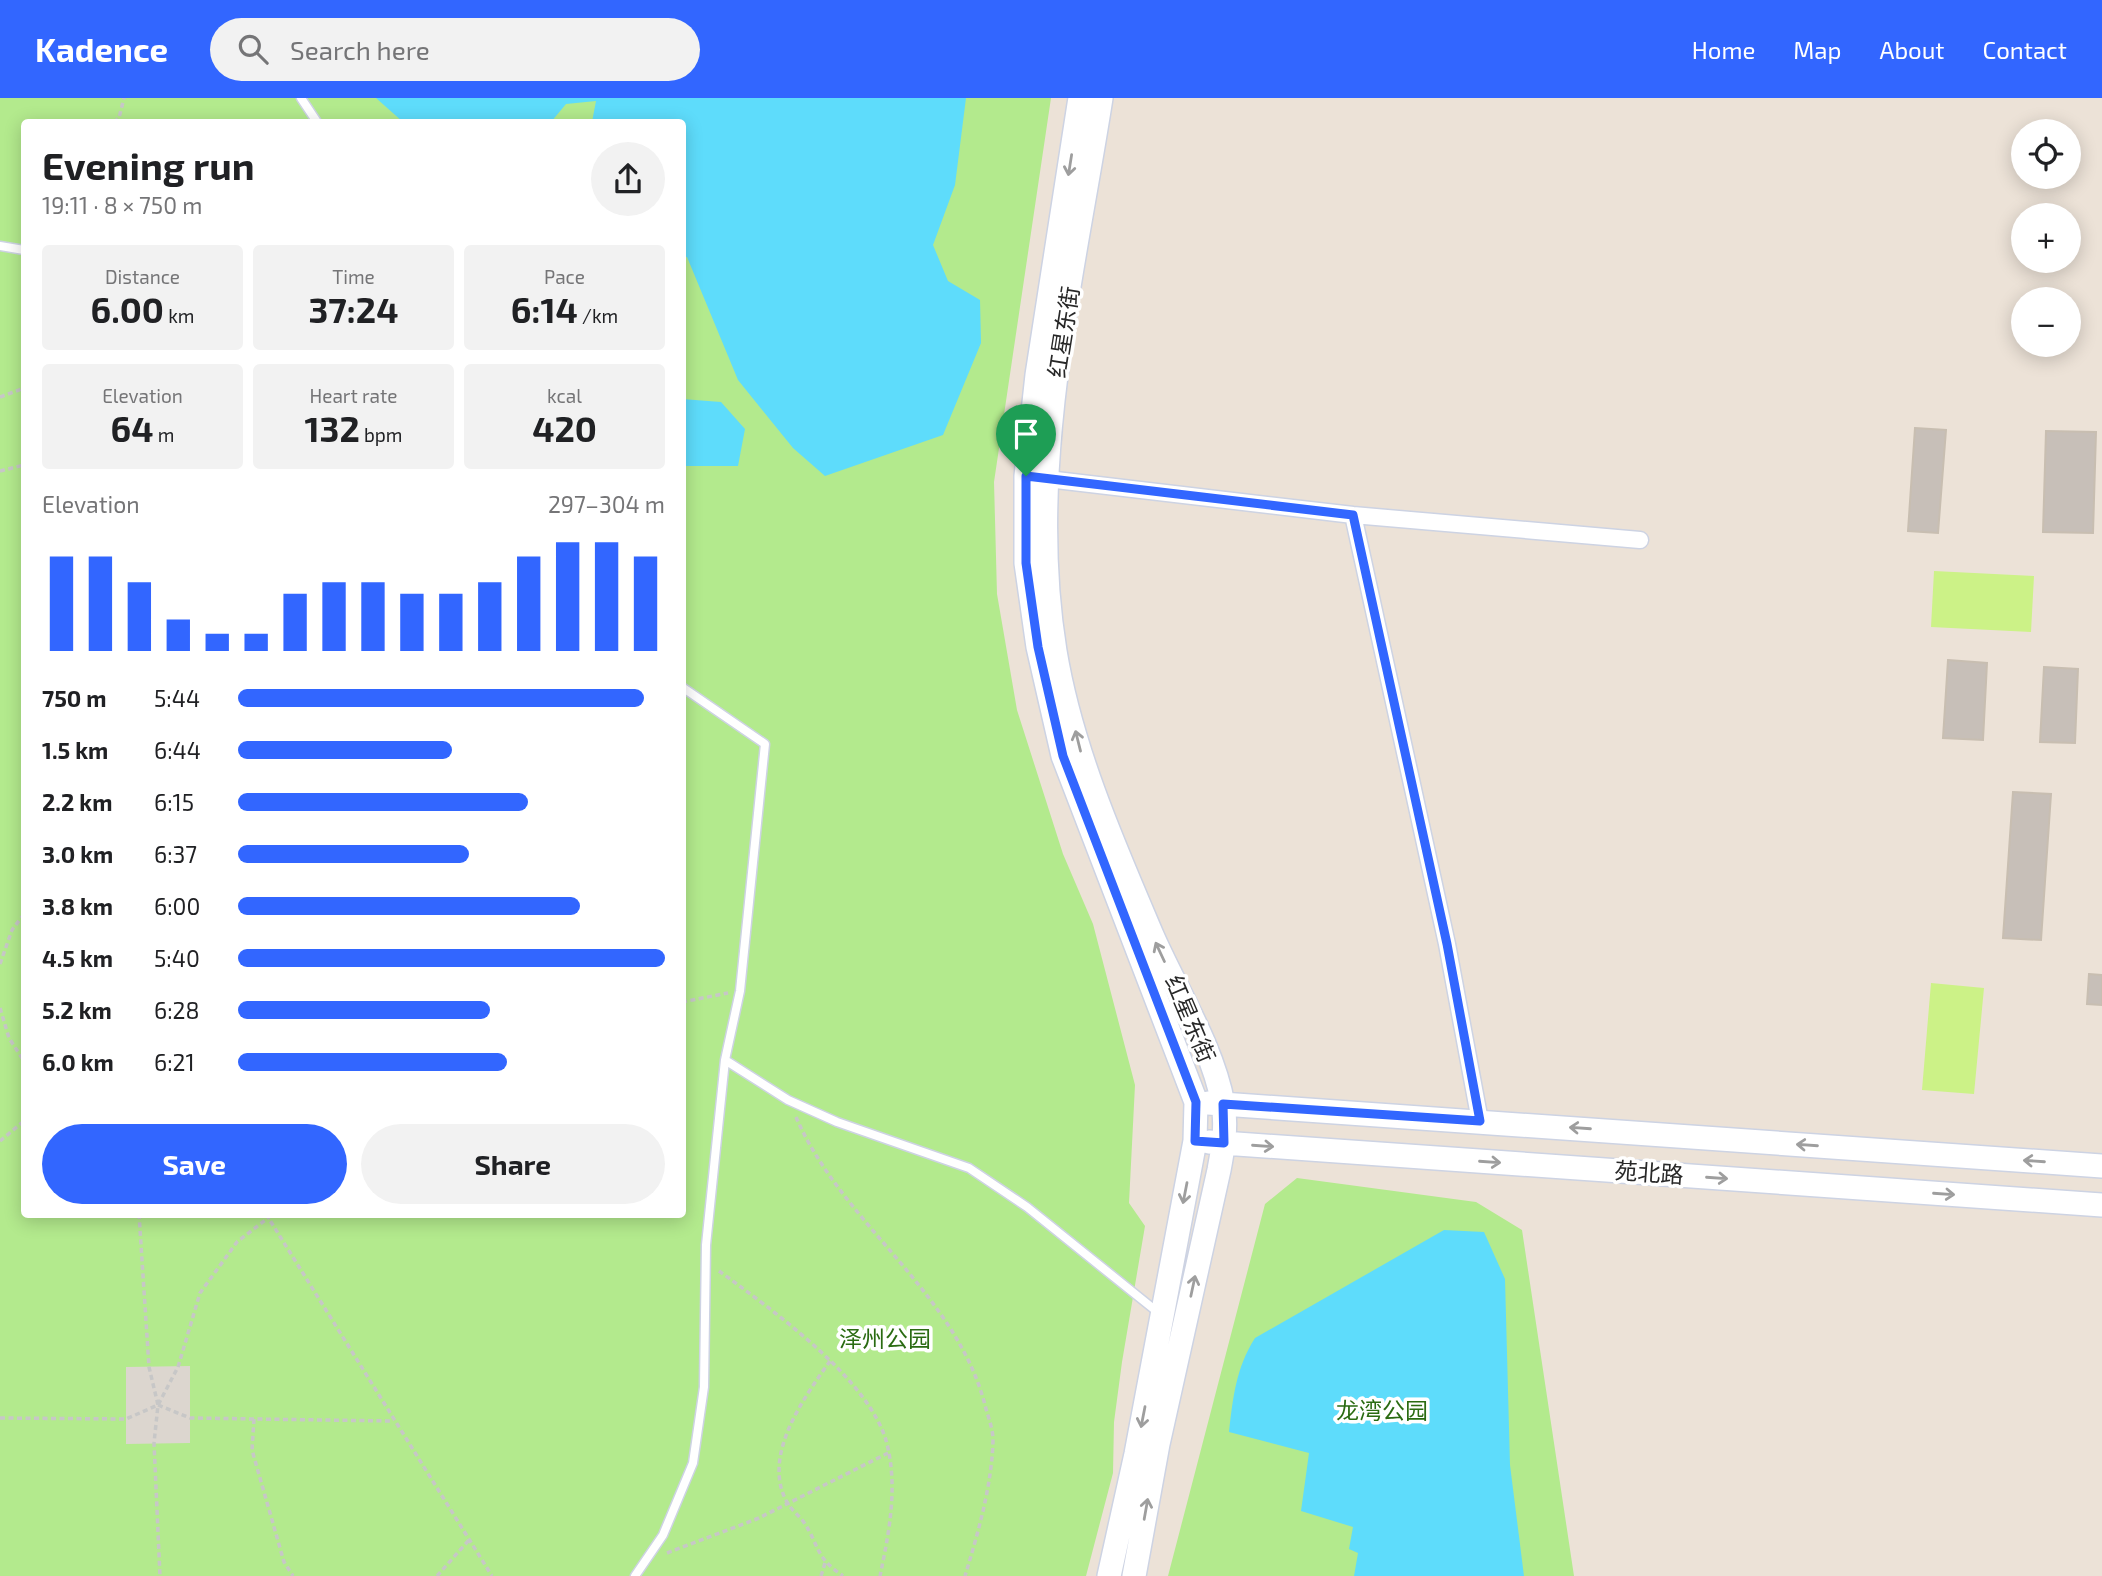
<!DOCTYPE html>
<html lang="en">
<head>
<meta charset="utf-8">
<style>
	body { margin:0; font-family:"Exo 2","Noto Sans SC",sans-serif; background:#f2f2f2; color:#202124; height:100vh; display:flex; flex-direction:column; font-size:26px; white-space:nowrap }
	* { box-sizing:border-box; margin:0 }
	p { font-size:23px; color:#757577 }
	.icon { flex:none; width:38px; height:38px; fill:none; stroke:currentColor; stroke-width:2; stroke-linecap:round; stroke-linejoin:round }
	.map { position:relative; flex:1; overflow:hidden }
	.sheet { position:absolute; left:21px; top:21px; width:665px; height:1099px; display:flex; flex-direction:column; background:#fff; border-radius:7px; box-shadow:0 4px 18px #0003 }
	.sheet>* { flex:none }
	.tools { position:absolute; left:2011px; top:21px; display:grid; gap:14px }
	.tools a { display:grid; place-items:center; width:70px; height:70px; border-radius:50%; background:#fff; box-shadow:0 4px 18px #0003; font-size:35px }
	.pin { position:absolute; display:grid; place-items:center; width:60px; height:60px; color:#fff; margin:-72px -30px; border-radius:50% 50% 50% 0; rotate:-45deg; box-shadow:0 0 7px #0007 }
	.pin .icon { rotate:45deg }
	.round { display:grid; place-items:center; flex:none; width:74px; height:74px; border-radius:37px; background:#f2f2f2 }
	.summary { display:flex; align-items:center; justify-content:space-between; height:119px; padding:0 21px }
	h1 { font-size:38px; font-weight:700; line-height:52px }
	.metrics { display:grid; grid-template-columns:repeat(3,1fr); gap:10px; height:119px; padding:7px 21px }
	.metrics div { display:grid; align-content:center; border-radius:7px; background:#f2f2f2; text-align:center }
	.metrics b { font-size:35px; font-weight:700 }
	.metrics small { font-size:19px; font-weight:400 }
	.metrics p { font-size:19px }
	.chart { height:196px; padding:14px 21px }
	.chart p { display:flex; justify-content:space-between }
	.chart svg { width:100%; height:126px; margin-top:7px; stroke:#3266ff; stroke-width:6 }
	.cta { display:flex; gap:14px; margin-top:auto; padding:14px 21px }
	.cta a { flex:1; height:80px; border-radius:42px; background:#3266ff; color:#fff; font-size:28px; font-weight:700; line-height:80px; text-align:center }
	.cta a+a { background:#f2f2f2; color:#202124 }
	ul { padding:0 21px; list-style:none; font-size:23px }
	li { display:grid; grid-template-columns:112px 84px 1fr; align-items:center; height:52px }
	li i { height:18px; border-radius:9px; background:#3266ff }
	header { display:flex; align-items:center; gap:42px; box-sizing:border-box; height:98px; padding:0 35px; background:#3266ff; color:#fff }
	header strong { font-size:33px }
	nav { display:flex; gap:38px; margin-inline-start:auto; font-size:24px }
	.search { width:490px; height:63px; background:#f2f2f2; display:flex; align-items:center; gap:18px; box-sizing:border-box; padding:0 24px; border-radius:38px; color:#757577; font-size:26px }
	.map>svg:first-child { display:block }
	.green { fill:#b3ea8d; fill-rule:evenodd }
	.pitch { fill:#ccf287 }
	.plaza { fill:#dcd6cf }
	.water { fill:#5edcfb }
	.building { fill:#c7bfb8; stroke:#c8beb1; stroke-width:2 }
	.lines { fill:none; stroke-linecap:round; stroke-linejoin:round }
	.service-casing { stroke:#cdd3e3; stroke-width:11 }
	.minor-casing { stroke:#cdd3e3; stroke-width:19 }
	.secondary-casing { stroke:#cdd3e3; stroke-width:26 }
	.path { stroke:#c7c7c7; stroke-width:3.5; stroke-dasharray:5 3.5; stroke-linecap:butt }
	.service { stroke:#fff; stroke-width:8 }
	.minor { stroke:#fff; stroke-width:16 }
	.secondary { stroke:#fff; stroke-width:23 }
	.oneway { stroke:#9e9e9e }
	.route-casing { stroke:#fff; stroke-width:14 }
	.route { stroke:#3266ff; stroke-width:9 }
	.labels { text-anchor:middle; stroke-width:7; stroke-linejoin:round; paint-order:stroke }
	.street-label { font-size:23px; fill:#282828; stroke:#fff }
	.park-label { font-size:23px; fill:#2a6b12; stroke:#fff }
</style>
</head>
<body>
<header>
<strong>Kadence</strong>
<div class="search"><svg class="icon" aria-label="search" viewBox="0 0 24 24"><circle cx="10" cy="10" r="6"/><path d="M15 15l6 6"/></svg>Search here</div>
<nav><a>Home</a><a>Map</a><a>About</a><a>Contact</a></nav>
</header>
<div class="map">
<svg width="2102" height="1478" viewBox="0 0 2102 1478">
	<rect width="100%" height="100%" fill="#ece2d7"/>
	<path class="green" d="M 0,0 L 1051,0 L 994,384 L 997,496 L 1017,612 L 1063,756 L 1093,826 L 1135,987 L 1129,1105 L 1145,1128 L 1122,1264 L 1114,1324 L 1113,1375 L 1086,1478 L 0,1478 ZM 24,24 L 682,24 L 682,1116 L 24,1116 Z
		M 1297,1080 L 1476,1104 L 1522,1132 L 1574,1478 L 1168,1478 L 1265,1106 Z"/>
	<path class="pitch" d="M 1934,473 L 2034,478 L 2031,534 L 1931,529 Z
		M 1931,885 L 1984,890 L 1974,996 L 1922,992 Z"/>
	<path class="plaza" d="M 190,1268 L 190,1345 L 126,1346 L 126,1269 Z"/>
	<path class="water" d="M 376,0 L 966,0 L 955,87 L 933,147 L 948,183 L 980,202 L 981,245 L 943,337 L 825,378 L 793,350 L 738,282 L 687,159 L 683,159 L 682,24 L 592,24 L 596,3 L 566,6 L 551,24 L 403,24 Z
		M 682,301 L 721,304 L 745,331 L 738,368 L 683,368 Z
		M 1444,1132 L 1484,1134 L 1505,1181 L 1510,1367 L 1524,1478 L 1354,1478 L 1358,1455 L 1349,1451 L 1353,1429 L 1301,1413 L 1309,1355 L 1229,1334 C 1233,1299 1236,1270 1255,1240 Z"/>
	<path class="building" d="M 1915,330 L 1946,332 L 1938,435 L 1908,433 Z
		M 2046,333 L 2096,334 L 2093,435 L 2043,434 Z
		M 1948,562 L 1987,565 L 1983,642 L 1943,640 Z
		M 2044,569 L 2078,571 L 2075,645 L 2040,644 Z
		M 2013,694 L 2051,696 L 2041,842 L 2003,840 Z
		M 2089,876 L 2102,877 L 2102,907 L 2087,906 Z"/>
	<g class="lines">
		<defs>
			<path id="service" d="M 301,0 L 317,24
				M 0,148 L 24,152
				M 682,589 L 765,646 L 740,893 L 725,962 L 788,1002 L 837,1024 L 969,1070 L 1027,1109 L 1160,1216
				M 635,1478 L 663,1437 L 693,1365 L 704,1289 L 706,1147 L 725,962"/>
			<path id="minor" d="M 1039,380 L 1353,417 L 1640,442
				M 1353,417 L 1447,846 L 1480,1023"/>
			<path id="secondary" d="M 1080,0 L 1037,277 L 1026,378 L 1026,465 L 1038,549 L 1063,658 L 1196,1004 L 1195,1043 L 1136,1356 L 1109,1478
				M 1101,0 C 1073,179 1025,371 1055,553 C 1071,650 1113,746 1152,837 C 1175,890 1213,949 1223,1006 C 1227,1028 1223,1051 1219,1072 L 1158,1346 L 1134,1478
				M 1208,1005 L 2102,1068
				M 1209,1044 L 2102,1107"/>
		</defs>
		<use href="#service" class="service-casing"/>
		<use href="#minor" class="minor-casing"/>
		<use href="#secondary" class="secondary-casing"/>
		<path class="path" d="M 114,24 L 119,20 L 124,0
			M 0,299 L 24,290
			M 0,373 L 24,367
			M 0,866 L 12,832 L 24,816
			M 682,904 L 728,895
			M 0,910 L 9,940 L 24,963
			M 796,1019 C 842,1126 958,1195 986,1311 C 989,1321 993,1332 993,1342 C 992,1387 978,1435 965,1478
			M 0,1043 L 24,1023
			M 139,1116 L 149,1269 L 158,1307 L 154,1345 L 160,1478
			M 266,1116 L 492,1478
			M 719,1173 C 771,1211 871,1282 887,1346 C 898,1390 889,1435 880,1478
			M 830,1263 C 804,1300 760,1359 788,1406 C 792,1412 798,1417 803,1423 C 820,1448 814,1458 843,1478
			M 158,1307 L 190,1320 L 392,1323
			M 0,1320 L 126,1321 L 158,1307 L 178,1269 L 200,1195 L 237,1144 L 273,1116
			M 254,1321 L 252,1352 L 284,1464 L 293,1478
			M 667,1455 L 759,1420 L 888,1355
			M 437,1478 L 469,1442
			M 821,1478 L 825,1465"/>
		<use href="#service" class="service"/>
		<use href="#minor" class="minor"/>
		<use href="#secondary" class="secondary"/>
	</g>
	<defs><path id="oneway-shaft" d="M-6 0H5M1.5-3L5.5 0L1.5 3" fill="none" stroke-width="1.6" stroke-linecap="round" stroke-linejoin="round" transform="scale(1.75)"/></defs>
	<g class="oneway">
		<use href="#oneway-shaft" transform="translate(1070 67) rotate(99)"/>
		<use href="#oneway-shaft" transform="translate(1078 643) rotate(-104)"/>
		<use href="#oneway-shaft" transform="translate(1160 854) rotate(-115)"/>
		<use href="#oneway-shaft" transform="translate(1580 1030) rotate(-176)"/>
		<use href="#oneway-shaft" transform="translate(1807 1047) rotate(-176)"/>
		<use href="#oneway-shaft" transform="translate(1263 1048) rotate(4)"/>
		<use href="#oneway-shaft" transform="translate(2034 1063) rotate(-176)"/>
		<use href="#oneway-shaft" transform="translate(1490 1064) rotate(4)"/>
		<use href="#oneway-shaft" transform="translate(1717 1080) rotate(4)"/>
		<use href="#oneway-shaft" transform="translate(1185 1095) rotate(101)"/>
		<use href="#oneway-shaft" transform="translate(1944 1096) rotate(4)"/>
		<use href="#oneway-shaft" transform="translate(1193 1188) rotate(-78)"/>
		<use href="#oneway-shaft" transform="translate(1143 1319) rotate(101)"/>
		<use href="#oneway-shaft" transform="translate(1146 1411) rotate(-80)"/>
	</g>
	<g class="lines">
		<defs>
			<path id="route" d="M 1026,378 L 1353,417 L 1447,846 L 1480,1023 L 1223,1006 L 1224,1045 L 1195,1043 L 1196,1004 L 1063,658 L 1038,549 L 1026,465 Z"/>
		</defs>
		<use href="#route" class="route-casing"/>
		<use href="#route" class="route"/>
	</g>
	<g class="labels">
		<g class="street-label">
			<text transform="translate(1064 234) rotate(-81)" y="8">红星东街</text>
			<text transform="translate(1190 921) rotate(67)" y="8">红星东街</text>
			<text transform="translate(1649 1075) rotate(4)" y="8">苑北路</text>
		</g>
		<g class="park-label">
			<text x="885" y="1249">泽州公园</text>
			<text x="1382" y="1321">龙湾公园</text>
		</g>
	</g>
</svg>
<div class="tools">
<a><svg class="icon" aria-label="locate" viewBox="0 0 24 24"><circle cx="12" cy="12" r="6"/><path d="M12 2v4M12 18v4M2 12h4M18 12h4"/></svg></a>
<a>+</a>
<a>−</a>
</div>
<div class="pin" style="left:1026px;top:378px;background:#1e9e55"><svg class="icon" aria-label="arrive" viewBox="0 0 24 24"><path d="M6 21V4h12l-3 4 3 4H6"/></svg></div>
<section class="sheet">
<div class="summary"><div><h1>Evening run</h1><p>19:11 · 8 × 750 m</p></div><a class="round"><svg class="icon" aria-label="share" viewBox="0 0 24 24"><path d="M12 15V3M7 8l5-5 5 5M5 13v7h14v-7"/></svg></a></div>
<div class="metrics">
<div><p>Distance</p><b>6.00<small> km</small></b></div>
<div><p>Time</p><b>37:24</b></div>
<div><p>Pace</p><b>6:14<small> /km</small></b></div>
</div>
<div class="metrics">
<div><p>Elevation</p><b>64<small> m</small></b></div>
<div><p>Heart rate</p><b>132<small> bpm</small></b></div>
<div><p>kcal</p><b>420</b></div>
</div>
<div class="chart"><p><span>Elevation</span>297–304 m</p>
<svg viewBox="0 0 160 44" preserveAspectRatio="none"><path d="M5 44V11M15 44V11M25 44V20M35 44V33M45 44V38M55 44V38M65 44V24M75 44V20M85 44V20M95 44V24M105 44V24M115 44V20M125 44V11M135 44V6M145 44V6M155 44V11"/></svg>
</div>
<ul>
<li><b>750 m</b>5:44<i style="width:95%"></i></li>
<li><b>1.5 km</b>6:44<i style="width:50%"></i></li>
<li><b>2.2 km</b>6:15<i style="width:68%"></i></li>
<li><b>3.0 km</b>6:37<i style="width:54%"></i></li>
<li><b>3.8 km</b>6:00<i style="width:80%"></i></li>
<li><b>4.5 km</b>5:40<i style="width:100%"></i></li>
<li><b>5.2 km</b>6:28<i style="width:59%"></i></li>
<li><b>6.0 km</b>6:21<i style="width:63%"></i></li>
</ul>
<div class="cta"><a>Save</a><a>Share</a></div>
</section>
</div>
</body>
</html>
